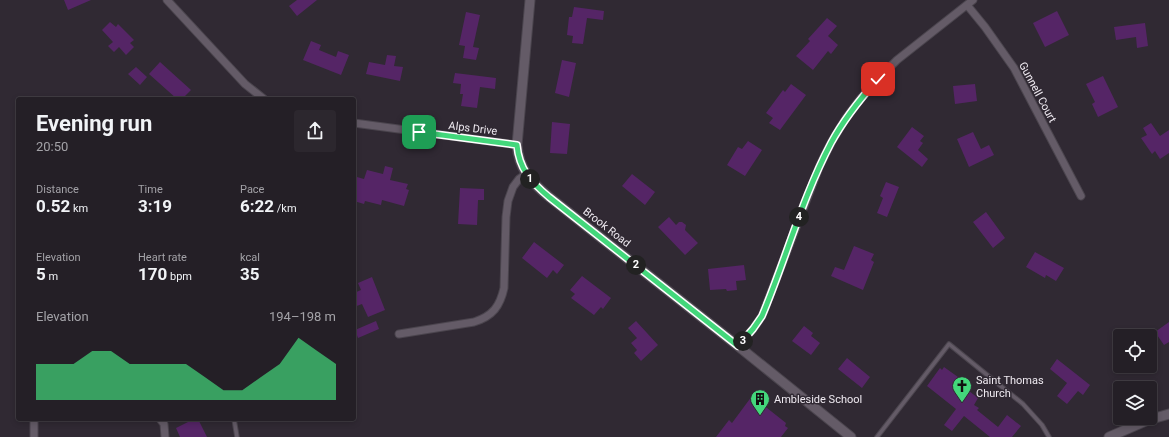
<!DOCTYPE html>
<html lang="en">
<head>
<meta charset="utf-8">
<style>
	body { margin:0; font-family:Roboto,sans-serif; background:#2c272e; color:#f1f3f6; height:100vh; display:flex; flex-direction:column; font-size:15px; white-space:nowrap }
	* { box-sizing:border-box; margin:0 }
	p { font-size:13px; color:#a3a2a7 }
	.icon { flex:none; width:22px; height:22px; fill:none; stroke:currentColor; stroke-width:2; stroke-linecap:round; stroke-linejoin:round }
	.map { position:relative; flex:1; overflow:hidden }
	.side { position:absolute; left:16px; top:97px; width:340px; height:324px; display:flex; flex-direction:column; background:#241f26; border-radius:4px; box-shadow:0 2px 6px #0003,0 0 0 1px #413d43 }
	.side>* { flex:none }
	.buttons { position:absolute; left:1113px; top:329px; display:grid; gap:8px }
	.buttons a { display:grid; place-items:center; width:44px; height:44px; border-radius:4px; background:#241f26; box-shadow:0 2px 6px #0003,0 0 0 1px #413d43; font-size:20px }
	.pin { position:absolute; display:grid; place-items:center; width:34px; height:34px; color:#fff; margin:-17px; border-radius:8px; box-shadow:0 2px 6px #0006 }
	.km { position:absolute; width:20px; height:20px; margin:-10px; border-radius:50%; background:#222; color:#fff; font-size:11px; line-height:20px; text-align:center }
	.round { display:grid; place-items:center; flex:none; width:42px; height:42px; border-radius:4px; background:#2c272e }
	.overview { display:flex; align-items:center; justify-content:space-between; height:68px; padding:0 20px }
	h1 { font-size:22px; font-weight:700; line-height:30px }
	.metrics { display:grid; grid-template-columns:repeat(3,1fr); gap:6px; height:68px; padding:4px 20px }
	.metrics div { display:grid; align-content:center }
	.metrics b { font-size:17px; font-weight:700 }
	.metrics small { font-size:11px; font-weight:400 }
	.metrics p { font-size:11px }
	.chart { height:112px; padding:8px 20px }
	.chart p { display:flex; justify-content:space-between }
	.chart svg { width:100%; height:72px; margin-top:4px; fill:#43d77b; opacity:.7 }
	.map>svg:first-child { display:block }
	.building { fill:#552566 }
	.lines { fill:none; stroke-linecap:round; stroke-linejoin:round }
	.service-casing { stroke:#4b454e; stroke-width:5.5 }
	.minor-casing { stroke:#4b454e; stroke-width:9 }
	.tertiary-casing { stroke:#4b454e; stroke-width:11 }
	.service { stroke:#645b67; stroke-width:3.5 }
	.minor { stroke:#645b67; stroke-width:7 }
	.tertiary { stroke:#645b67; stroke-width:9 }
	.route-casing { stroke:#fff; stroke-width:8 }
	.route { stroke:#43d77b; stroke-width:5 }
	.labels { text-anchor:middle; stroke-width:3; stroke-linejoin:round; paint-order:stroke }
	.street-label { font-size:11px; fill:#eee9f0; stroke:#302933 }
	.poi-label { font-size:11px; fill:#eee9f0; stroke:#302933; text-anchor:start }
</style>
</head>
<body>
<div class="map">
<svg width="1169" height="437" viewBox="0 0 1169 437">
	<rect width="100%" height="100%" fill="#302933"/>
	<path class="building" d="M 64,0 L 91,0 L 68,10 Z
		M 297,0 L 317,0 L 297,16 L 289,6 Z
		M 574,7 L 604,11 L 603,20 L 587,18 L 583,44 L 572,43 L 573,36 L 567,35 L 569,17 L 572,17 Z
		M 1057,11 L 1069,35 L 1045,47 L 1033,23 Z
		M 466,12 L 480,15 L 473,47 L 479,48 L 476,60 L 463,58 L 465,46 L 459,45 Z
		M 827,18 L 837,26 L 828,36 L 838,45 L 831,54 L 828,51 L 813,70 L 796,56 L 810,41 L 808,39 Z
		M 110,22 L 116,27 L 118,24 L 134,40 L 130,43 L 134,47 L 126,55 L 119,47 L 114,52 L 108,46 L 113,42 L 102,30 Z
		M 1145,23 L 1148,46 L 1137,48 L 1136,37 L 1116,40 L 1114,27 Z
		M 311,41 L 321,45 L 319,50 L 336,57 L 338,51 L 349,55 L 341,75 L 303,60 Z
		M 387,55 L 396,56 L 394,66 L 403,67 L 400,81 L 366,74 L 369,62 L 385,65 Z
		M 562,60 L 576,63 L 569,97 L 555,93 Z
		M 160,62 L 191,90 L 182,99 L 177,99 L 149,74 Z
		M 136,67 L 147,77 L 140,85 L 128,74 Z
		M 455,73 L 496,78 L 495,89 L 480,87 L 477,108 L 461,106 L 463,94 L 460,94 L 461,84 L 453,83 Z
		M 1103,76 L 1118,107 L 1098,117 L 1092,104 L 1095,102 L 1086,84 Z
		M 791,84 L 806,95 L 780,130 L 769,123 L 773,118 L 766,113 L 783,90 L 785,92 Z
		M 975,84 L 977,101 L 955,104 L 953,86 Z
		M 552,122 L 570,124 L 567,154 L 550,153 Z
		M 1151,123 L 1160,136 L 1169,130 L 1169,153 L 1160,159 L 1155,151 L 1152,154 L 1141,138 L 1147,135 L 1143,128 Z
		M 912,127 L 924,136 L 920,141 L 923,143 L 918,150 L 928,159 L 922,167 L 897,147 Z
		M 973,132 L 981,149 L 989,145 L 994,155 L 969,167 L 957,139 Z
		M 748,141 L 762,150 L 745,176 L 727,165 L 738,147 L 742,149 Z
		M 385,166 L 393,168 L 390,180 L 408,184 L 406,189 L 409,190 L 404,206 L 382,200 L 381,205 L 365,201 L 364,204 L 354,201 L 357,188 L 355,188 L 357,177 L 364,179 L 367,170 L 383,174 Z
		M 632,174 L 655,192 L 645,205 L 622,186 Z
		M 886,182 L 899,187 L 887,217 L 877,213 L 883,198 L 880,196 Z
		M 460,188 L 484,189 L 484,200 L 478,200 L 477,225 L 458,224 Z
		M 986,212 L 1005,238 L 993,248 L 973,222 Z
		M 669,217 L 676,225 L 679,222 L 682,222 L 686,225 L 685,230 L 698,243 L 685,255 L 658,227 Z
		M 534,242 L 564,265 L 557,274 L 553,270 L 547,278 L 522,258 Z
		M 854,246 L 874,254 L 871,260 L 874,262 L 863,290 L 831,276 L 835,267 L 844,270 Z
		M 1035,252 L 1064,268 L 1056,281 L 1046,275 L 1045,278 L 1026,267 Z
		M 744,265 L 746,280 L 736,281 L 737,290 L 727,291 L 726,289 L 710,290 L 708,269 Z
		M 582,276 L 611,298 L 603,309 L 601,307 L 594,315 L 571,298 L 575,294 L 570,290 Z
		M 372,277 L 385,310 L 368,317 L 362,304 L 354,307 L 354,293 L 361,290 L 358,283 Z
		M 376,321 L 379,329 L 358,338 L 355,330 Z
		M 636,321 L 658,345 L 641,361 L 634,353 L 637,350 L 631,343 L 637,338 L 628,328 Z
		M 1169,322 L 1169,342 L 1164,345 L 1155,332 Z
		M 804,326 L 813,333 L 811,336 L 820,343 L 811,355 L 792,341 Z
		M 847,358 L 870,377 L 862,388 L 838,369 Z
		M 1057,359 L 1090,385 L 1083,395 L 1078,391 L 1067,404 L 1057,396 L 1067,383 L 1050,369 Z
		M 944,367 L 958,377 L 956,380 L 957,382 L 956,384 L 967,393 L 969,391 L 978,398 L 974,405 L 979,408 L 977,410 L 998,427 L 1007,415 L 1021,426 L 1012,437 L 990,437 L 964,416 L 952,431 L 944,425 L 956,409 L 927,386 L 940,368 L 942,370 Z
		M 752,396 L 786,423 L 785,426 L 788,428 L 781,437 L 716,437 L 729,420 L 732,423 Z
		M 194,419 L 198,419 L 207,437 L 180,437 L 176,428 Z"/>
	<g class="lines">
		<defs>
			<path id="service" d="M 234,419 L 237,437
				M 877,437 L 949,344 L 1023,404 L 1042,425 L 1049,437"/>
			<path id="minor" d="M 167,0 L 245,84 L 264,99
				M 967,5 L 985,27 L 1014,68 L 1081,196
				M 354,123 L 517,145
				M 399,334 L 474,322 C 493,316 500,306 504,288 L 506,217 L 508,201 L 513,187 L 519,179 L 526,174
				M 738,346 L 753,329 L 762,316 L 820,165 L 832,141 L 846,118 L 861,98 L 878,79 L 897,60 L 973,0
				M 34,419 L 34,437
				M 160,419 L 164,424 L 165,437"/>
			<path id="tertiary" d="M 530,0 L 517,145 C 519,169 530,181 548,196 L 738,346 L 851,437
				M 1109,437 L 1148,420 L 1169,414"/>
		</defs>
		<use href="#service" class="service-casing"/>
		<use href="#minor" class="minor-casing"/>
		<use href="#tertiary" class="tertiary-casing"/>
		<use href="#service" class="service"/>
		<use href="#minor" class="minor"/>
		<use href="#tertiary" class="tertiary"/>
	</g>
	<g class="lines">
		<defs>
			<path id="route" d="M 419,132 L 517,145 C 519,169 531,182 549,197 L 738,346 L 753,329 L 762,316 C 786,259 802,198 831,143 C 844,119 860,99 878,79"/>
		</defs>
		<use href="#route" class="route-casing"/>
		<use href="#route" class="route"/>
	</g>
	<defs>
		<symbol id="church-pin" viewBox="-11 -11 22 30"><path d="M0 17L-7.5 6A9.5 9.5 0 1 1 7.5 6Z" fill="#43d77b" stroke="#302933"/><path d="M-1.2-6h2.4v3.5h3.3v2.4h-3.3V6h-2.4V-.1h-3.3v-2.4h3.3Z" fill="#111"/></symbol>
		<symbol id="building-pin" viewBox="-11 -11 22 30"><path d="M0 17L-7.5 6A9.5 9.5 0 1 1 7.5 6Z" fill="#43d77b" stroke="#302933"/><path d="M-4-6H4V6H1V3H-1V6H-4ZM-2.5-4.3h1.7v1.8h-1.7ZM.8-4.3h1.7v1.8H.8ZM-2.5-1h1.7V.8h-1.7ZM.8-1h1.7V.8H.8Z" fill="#111"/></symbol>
	</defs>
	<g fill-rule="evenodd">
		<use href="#church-pin" x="951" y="375" width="22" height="30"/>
		<use href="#building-pin" x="749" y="388" width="22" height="30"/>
	</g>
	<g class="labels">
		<g class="street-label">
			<text transform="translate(1038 92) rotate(62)" y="4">Gunnell Court</text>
			<text transform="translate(473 128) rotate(7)" y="4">Alps Drive</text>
			<text transform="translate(607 227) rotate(38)" y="4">Brook Road</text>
		</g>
		<g class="poi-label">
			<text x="976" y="384">Saint Thomas<tspan x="976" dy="13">Church</tspan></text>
			<text x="774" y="403">Ambleside School</text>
		</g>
	</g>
</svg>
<div class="buttons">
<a><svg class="icon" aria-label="locate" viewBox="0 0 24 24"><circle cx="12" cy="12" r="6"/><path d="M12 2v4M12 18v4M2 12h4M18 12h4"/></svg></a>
<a><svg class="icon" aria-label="layers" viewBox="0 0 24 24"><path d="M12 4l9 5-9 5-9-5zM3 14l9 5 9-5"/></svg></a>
</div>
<div class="pin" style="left:419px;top:132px;background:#1e9e55"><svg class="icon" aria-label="arrive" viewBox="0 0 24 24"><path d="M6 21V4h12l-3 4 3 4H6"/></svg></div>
<div class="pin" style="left:878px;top:79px;background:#d93025"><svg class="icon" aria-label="check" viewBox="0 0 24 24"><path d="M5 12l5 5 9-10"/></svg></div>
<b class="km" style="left:530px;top:179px">1</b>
<b class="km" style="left:636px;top:265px">2</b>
<b class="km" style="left:743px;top:341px">3</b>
<b class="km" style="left:799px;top:217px">4</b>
<section class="side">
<div class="overview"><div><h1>Evening run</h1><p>20:50</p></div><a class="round"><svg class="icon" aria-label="share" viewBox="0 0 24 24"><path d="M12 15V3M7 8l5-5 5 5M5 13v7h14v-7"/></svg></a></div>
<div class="metrics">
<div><p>Distance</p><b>0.52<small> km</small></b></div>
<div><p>Time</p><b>3:19</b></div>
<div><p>Pace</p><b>6:22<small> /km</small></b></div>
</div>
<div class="metrics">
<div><p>Elevation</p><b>5<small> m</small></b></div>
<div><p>Heart rate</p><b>170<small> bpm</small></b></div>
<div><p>kcal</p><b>35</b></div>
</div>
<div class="chart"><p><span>Elevation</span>194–198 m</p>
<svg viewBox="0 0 160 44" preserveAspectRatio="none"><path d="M0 44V22L10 22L20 22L30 14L40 14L50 22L60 22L70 22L80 22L90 30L100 38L110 38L120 30L130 22L140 6L150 14L160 22V44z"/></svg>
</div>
</section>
</div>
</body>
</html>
